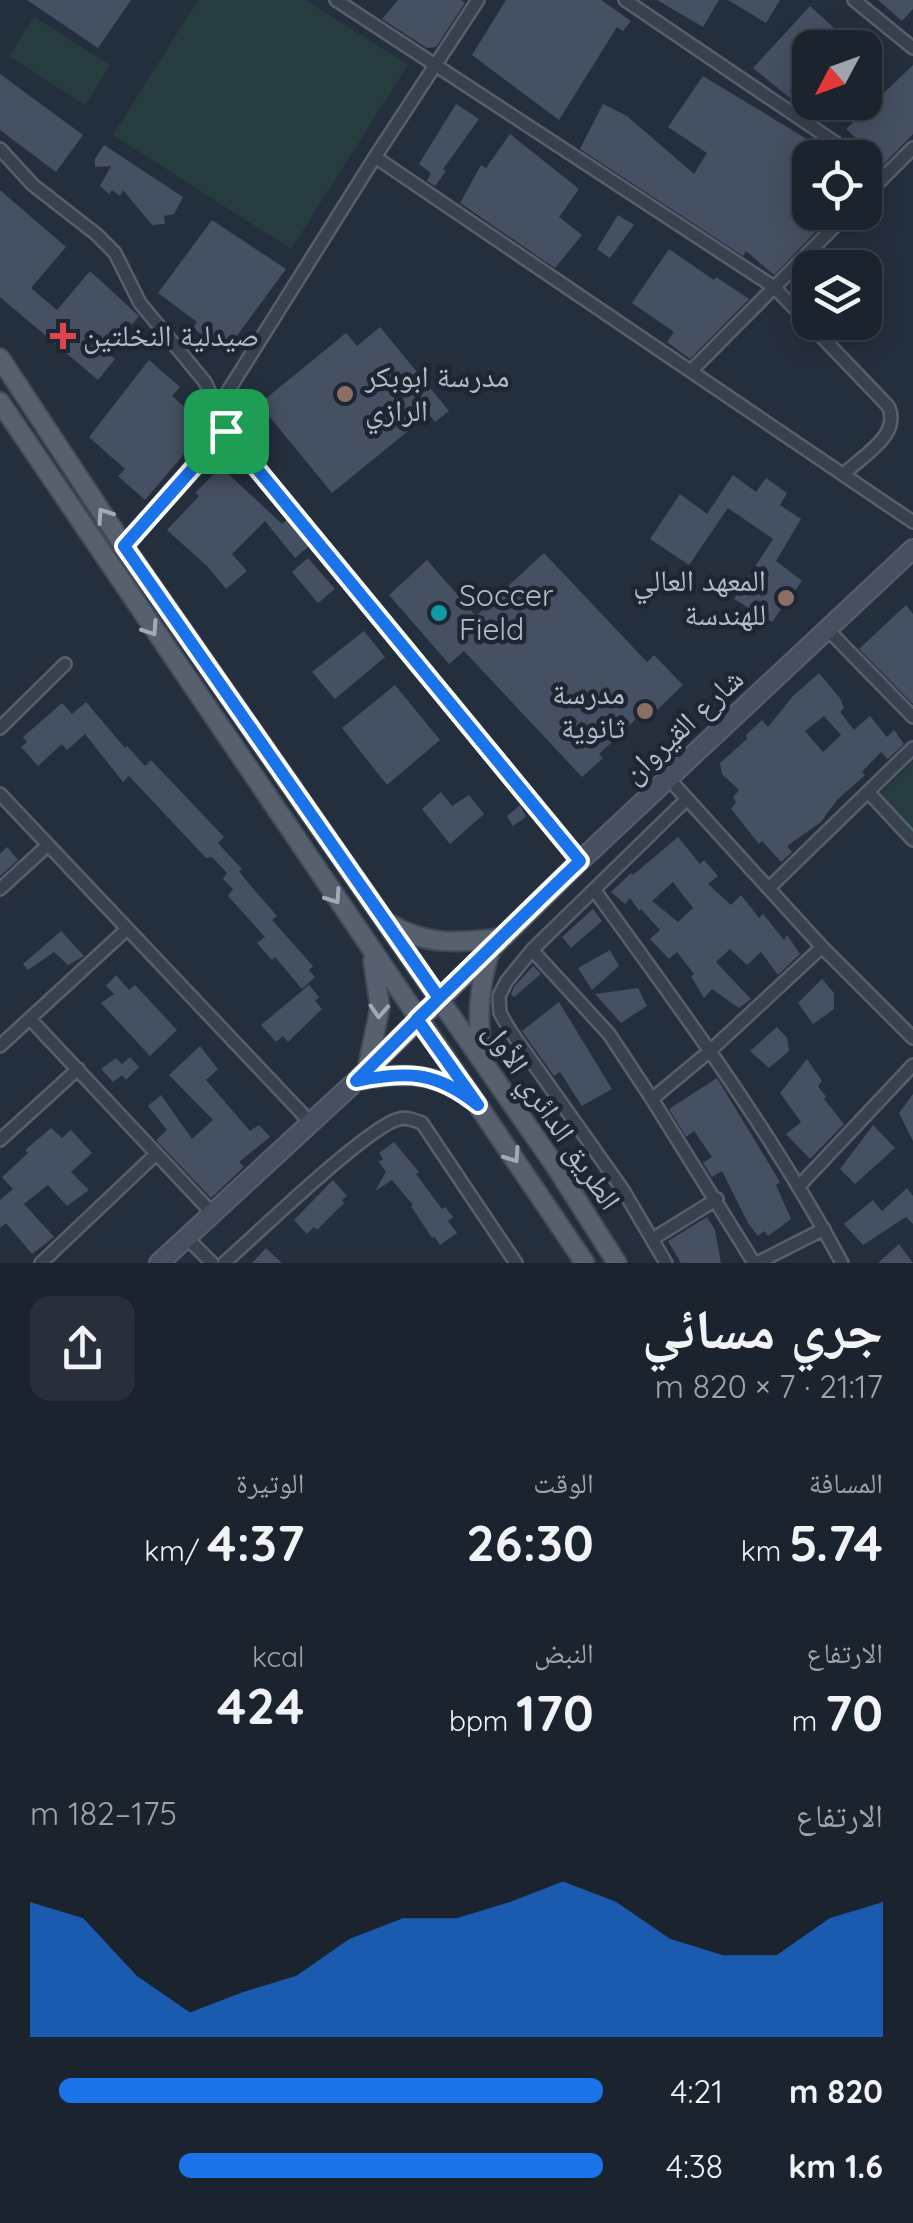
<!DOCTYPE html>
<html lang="ar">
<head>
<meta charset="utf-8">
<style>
	body { margin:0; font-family:Quicksand,"Noto Naskh Arabic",sans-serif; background:#282f3a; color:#f1f3f6; direction:rtl; height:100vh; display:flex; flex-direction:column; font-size:38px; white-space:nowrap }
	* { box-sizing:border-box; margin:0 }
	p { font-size:32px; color:#a0a4aa }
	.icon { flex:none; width:55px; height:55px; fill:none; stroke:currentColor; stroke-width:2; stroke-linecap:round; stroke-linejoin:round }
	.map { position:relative; height:1263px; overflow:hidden; direction:ltr }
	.drawer { display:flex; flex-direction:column; background:#1b232e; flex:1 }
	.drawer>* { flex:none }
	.needle { width:65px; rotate:229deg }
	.tools { position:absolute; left:792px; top:30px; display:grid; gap:20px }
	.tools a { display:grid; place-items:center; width:90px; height:90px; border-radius:20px; background:#1b232e; box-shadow:0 5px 25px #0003,0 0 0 2px #39404a; font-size:50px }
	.pin { position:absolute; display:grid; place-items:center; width:85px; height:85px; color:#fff; margin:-42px; border-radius:20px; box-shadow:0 5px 15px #0006 }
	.round { display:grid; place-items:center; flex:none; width:105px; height:105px; border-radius:20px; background:#282f3a }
	.head { display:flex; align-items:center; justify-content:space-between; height:170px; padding:0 30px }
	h1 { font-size:55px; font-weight:800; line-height:75px }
	.figures { display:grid; grid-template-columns:repeat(3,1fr); gap:15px; height:170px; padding:10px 30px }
	.figures div { display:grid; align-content:center }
	.figures b { font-size:50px; font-weight:800 }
	.figures small { font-size:28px; font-weight:400 }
	.figures p { font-size:28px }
	.chart { height:280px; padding:20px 30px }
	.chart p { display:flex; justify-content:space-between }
	.chart svg { width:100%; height:180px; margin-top:10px; fill:#1a73e8; opacity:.7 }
	ul { padding:0 30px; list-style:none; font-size:32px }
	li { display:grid; grid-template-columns:160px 120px 1fr; align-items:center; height:75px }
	li i { height:25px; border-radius:12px; background:#1a73e8 }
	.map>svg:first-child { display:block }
	.green { fill:#263c3f }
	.building { fill:#455162; fill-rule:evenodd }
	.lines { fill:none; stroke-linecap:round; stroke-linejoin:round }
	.minor-casing { stroke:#565f6c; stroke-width:16 }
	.secondary-casing { stroke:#565f6c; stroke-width:22 }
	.primary-casing { stroke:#414a57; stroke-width:22 }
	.minor { stroke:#38414e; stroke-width:11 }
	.secondary { stroke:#465061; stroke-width:18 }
	.primary { stroke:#56606e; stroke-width:18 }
	.oneway { stroke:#a1aab7 }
	.route-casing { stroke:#fff; stroke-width:20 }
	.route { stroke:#1a73e8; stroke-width:12 }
	.health-dot { fill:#e0444e; stroke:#1d2633; stroke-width:4 }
	.education-dot { fill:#8d6e63; stroke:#1d2633; stroke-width:4 }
	.culture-dot { fill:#0f9aa8; stroke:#1d2633; stroke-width:4 }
	.labels { text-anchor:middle; stroke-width:9; stroke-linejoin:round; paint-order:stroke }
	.poi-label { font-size:30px; fill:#b4bcc9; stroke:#1d2633; text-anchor:start }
	.street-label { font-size:30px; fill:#b4bcc9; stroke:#1d2633 }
</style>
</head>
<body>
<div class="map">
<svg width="913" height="1263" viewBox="0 0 913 1263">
	<rect width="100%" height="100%" fill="#242f3e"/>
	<path class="green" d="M 198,0 L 306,0 L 408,65 L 291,249 L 113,135 Z
		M 34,17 L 110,65 L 85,105 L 9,56 Z
		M 913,761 L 913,829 L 879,794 Z"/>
	<path class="building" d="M 27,0 L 131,0 L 98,48 Z
		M 398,0 L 461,0 L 465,3 L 436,47 L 427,48 L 382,19 Z
		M 506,0 L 601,0 L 631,21 L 623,31 L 617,27 L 559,120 L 472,55 Z
		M 657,0 L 719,0 L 703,27 Z
		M 728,0 L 780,0 L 766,23 Z
		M 878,0 L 913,0 L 913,9 L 902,21 Z
		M 810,6 L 834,28 L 830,35 L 844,48 L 810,48 L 810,114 L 753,68 Z
		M 913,65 L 913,134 L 884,164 L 846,129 Z
		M 0,74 L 83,135 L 56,172 L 0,130 Z
		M 703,76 L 825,150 L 819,158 L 810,158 L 810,212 L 835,212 L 774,275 L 746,251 L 743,256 L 580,149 L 603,104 L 627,116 L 694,174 L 707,153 L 668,127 Z
		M 456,104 L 479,119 L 443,169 L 446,171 L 435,186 L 427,181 L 431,173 L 419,164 Z
		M 510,134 L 579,189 L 559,217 L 582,235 L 555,268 L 460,203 L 481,165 L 486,168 Z
		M 104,145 L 183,197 L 174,214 L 164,216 L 165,224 L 152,225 L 123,190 L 120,196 L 112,190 L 109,194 L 100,186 L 111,166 L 95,167 L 95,159 Z
		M 0,190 L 66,247 L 31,288 L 57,310 L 90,271 L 139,316 L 108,353 L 115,359 L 98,380 L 0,297 Z
		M 618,215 L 634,225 L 610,258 L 597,249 Z
		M 212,220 L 286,269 L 225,352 L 193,328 L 197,322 L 158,293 Z
		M 669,249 L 714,280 L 716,277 L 749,299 L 690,359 L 667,342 L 674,332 L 632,303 Z
		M 380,327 L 449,411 L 435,422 L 429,414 L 332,493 L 259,404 L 346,333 L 357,346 Z
		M 149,360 L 180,387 L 172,396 L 207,427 L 145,500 L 118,476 L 125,469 L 89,437 Z
		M 221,467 L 282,524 L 287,520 L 308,547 L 295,558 L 265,521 L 232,554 L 247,571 L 226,589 L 207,566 L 167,530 L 199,496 L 195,493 Z
		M 733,475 L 756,492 L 766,478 L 787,493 L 780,505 L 801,519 L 776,561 L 802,581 L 772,622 L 734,599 L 773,539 L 728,508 L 689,565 L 650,539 L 680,494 L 707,514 Z
		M 544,553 L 647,662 L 654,655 L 683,685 L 657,710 L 652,704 L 599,754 L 603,758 L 582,777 L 464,651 L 449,664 L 389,595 L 427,560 L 476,616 Z
		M 308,558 L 335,589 L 318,603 L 292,572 Z
		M 906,605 L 913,614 L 913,704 L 859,649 Z
		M 364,631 L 385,657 L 335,699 L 312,672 Z
		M 819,673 L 840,698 L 844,708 L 840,712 L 854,730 L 870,716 L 887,737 L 894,730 L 904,744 L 888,759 L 881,752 L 862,772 L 865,775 L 837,800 L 821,822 L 787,846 L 792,852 L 781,862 L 762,841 L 759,844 L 731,809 L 736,802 L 733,797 L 739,790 L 722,774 L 720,763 L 747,739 L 746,735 L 762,720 L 768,727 L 793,696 ZM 824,716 L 841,735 L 823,752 L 805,731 Z
		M 395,685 L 440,740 L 387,785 L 342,728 Z
		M 86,702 L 125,748 L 127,746 L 145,766 L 151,760 L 224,837 L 218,843 L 242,869 L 239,871 L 245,879 L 277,916 L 272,920 L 313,966 L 309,970 L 315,977 L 302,989 L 275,957 L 272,960 L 257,943 L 265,937 L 228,896 L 233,889 L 223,879 L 227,873 L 212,857 L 206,858 L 129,776 L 123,782 L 85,734 L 67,750 L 62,744 L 38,766 L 21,747 L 27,742 L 23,737 L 62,703 L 72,714 Z
		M 441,792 L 452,806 L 469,795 L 484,814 L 450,844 L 422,809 Z
		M 520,805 L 526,817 L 513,826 L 507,816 Z
		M 678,837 L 700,864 L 704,860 L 718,876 L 708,884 L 731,905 L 741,895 L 759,918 L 763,914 L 784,940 L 787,935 L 800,954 L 778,975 L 761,952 L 747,965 L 730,949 L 716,962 L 751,999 L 739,1008 L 712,989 L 704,998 L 691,976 L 694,974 L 677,952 L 669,959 L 650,939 L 660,930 L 641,909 L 639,911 L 630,898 L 625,904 L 611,892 L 631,873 L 633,875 ZM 673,882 L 693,908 L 678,922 L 652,901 Z
		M 7,847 L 18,860 L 0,876 L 0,854 Z
		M 593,909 L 602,921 L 571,948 L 562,937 Z
		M 61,931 L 84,956 L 68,965 L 54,952 L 28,970 L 23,964 Z
		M 610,950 L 619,966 L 592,990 L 578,968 Z
		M 533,966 L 541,974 L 514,997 L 511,994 L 514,987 Z
		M 116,975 L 129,990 L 135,985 L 177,1030 L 150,1056 L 101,1003 L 114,994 L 106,986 Z
		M 822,979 L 834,993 L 834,1009 L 813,1024 L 798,1003 Z
		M 309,985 L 319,997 L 315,1001 L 322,1009 L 288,1042 L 283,1036 L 276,1042 L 261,1025 Z
		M 638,988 L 647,1006 L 621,1023 L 595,994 Z
		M 559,1002 L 612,1089 L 582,1106 L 560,1072 L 554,1076 L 522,1031 Z
		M 777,1027 L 787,1038 L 789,1051 L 769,1068 L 750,1051 Z
		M 200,1046 L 218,1069 L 206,1080 L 250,1131 L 259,1125 L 270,1137 L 239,1162 L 244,1167 L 211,1198 L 156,1140 L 167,1130 L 148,1106 L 161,1095 L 192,1139 L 213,1120 L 169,1075 Z
		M 130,1057 L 139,1067 L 126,1080 L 122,1075 L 113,1082 L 101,1069 L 116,1058 L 122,1064 Z
		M 807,1059 L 822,1081 L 818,1086 L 826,1097 L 824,1099 L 844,1124 L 810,1159 L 786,1134 L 801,1122 L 780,1093 Z
		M 717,1078 L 780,1182 L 776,1185 L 791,1219 L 768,1236 L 764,1231 L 758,1236 L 748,1223 L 722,1171 L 712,1177 L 703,1163 L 712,1157 L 694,1131 L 686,1137 L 669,1109 Z
		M 913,1094 L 913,1141 L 899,1113 Z
		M 873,1125 L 895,1148 L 855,1184 L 840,1169 Z
		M 51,1128 L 62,1138 L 71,1130 L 92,1153 L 71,1172 L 89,1190 L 67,1206 L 48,1185 L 24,1204 L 54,1237 L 32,1254 L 6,1223 L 0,1228 L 0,1200 L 13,1189 L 2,1177 L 28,1153 L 25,1150 Z
		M 394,1142 L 419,1172 L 416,1174 L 442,1209 L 445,1207 L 453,1217 L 448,1221 L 457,1233 L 440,1245 L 434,1236 L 432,1238 L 411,1206 L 413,1205 L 392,1180 L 375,1191 L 386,1172 L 379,1162 L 383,1159 L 379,1153 Z
		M 333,1180 L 347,1196 L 342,1200 L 344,1203 L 317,1230 L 314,1227 L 307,1234 L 294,1220 Z
		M 907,1188 L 913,1196 L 913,1224 L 906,1217 L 863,1245 L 844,1224 L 873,1200 L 882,1211 Z
		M 707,1217 L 715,1230 L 721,1263 L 681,1263 L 668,1241 Z
		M 899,1244 L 913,1263 L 878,1263 Z
		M 266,1248 L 282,1263 L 252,1263 Z"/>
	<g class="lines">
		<defs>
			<path id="minor" d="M 336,0 L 774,287 L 888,406 C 902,435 863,455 844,474
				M 625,0 L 858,158
				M 854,0 L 913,48
				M 0,149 L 33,185 L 96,234 L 115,253 L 140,303 L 205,382 L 213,399 L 213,415 L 580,861
				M 375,157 L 913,522
				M 865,162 L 885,176
				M 865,196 L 913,148
				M 691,371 L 849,212
				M 213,415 L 375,157 L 478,0
				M 124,546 L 226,431
				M 827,629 L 913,717
				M 0,728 L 65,664
				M 669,779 L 822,947 L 913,1038
				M 869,793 L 913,840
				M 0,794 L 311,1123
				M 769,888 L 913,748
				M 0,889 L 48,845
				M 595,891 C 683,1012 771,1131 842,1263
				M 532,950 L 609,1034 L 652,1099 L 711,1050 L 822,947
				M 30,1019 L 212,1213
				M 0,1046 L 127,929
				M 652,1099 L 754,1263
				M 0,1140 L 78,1069
				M 800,1185 L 913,1065
				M 186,1237 L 212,1263
				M 654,1238 L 717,1199
				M 41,1263 L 156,1154
				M 224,1263 C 255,1236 368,1126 399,1119 C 407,1117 414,1120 422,1123 L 516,1263
				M 666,1263 L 623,1190 L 511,1032 L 500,1013 L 499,996 L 506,982 L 532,950 L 687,799
				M 757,1263 L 824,1229"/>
			<path id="secondary" d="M 159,1263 L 356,1081 L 580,861 L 913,549"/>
			<path id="primary" d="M 0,358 L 124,546 L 556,1167 L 617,1263
				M 0,402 L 585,1263
				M 390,924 C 426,946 460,943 500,938
				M 483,1056 C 476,1016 479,983 492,945
				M 367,1070 L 380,1007 L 373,961
				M 356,1081 C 397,1073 435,1070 469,1098"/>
		</defs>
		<use href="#minor" class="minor-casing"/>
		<use href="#secondary" class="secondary-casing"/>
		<use href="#primary" class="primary-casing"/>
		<use href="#minor" class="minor"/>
		<use href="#secondary" class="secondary"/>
		<use href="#primary" class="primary"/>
	</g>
	<defs><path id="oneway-chevron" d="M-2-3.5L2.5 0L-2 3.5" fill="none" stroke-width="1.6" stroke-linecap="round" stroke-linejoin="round" transform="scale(2.5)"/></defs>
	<g class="oneway">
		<use href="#oneway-chevron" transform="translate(104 515) rotate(-124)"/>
		<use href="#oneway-chevron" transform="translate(151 629) rotate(56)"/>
		<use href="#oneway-chevron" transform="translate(334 897) rotate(56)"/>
		<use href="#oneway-chevron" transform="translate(379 1011) rotate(93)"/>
		<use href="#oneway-chevron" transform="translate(513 1156) rotate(56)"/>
	</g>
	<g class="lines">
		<defs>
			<path id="route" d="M 226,431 L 124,546 L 439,998 L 356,1081 C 407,1071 436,1071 478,1105 L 417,1019 C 472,967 525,913 580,861 L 226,431"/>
		</defs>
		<use href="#route" class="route-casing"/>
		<use href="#route" class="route"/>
	</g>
	<path class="health-dot" d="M58 321h10v10h10v10h-10v10h-10v-10h-10v-10h10z"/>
	<g class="education-dot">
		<circle cx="345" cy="394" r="10"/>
		<circle cx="786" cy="598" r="10"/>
		<circle cx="645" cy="711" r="10"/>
	</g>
	<circle class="culture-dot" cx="439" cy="613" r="10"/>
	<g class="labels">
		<g class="poi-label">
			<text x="83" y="346">صيدلية النخلتين</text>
			<text x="365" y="387">مدرسة ابوبكر<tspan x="365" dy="34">الرازي</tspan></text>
			<text x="766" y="591" text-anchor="end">المعهد العالي<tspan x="766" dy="34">للهندسة</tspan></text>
			<text x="459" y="606">Soccer<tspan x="459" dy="34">Field</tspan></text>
			<text x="625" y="704" text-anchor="end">مدرسة<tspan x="625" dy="34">ثانوية</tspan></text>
		</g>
		<g class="street-label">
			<text transform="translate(683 726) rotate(-43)" y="10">شارع القيروان</text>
			<text transform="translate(552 1116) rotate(56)" y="10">الطريق الدائري الأول</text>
		</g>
	</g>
</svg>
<div class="tools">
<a><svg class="needle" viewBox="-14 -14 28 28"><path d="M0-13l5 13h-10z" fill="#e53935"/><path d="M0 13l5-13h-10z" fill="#a0a4aa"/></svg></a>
<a><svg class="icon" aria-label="locate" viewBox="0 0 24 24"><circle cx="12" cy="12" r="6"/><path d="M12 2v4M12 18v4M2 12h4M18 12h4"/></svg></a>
<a><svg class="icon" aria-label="layers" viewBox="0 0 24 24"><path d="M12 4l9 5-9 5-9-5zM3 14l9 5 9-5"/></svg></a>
</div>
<div class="pin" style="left:226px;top:431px;background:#1e9e55"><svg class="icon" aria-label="arrive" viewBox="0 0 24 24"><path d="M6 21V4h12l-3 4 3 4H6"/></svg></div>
</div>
<section class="drawer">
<div class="head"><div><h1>جري مسائي</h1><p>21:17 · 7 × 820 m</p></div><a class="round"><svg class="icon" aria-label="share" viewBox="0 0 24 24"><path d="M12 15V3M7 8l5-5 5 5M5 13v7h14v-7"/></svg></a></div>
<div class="figures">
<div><p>المسافة</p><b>5.74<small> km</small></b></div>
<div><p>الوقت</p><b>26:30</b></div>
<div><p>الوتيرة</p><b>4:37<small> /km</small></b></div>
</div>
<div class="figures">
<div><p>الارتفاع</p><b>70<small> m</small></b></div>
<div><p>النبض</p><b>170<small> bpm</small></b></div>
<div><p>kcal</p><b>424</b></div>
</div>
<div class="chart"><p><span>الارتفاع</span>175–182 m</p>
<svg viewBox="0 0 160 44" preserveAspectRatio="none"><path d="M0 44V11L10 15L20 29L30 38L40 33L50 29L60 20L70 15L80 15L90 11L100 6L110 11L120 20L130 24L140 24L150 15L160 11V44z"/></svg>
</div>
<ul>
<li><b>820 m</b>4:21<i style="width:95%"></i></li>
<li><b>1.6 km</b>4:38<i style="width:74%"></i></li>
</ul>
</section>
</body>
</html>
